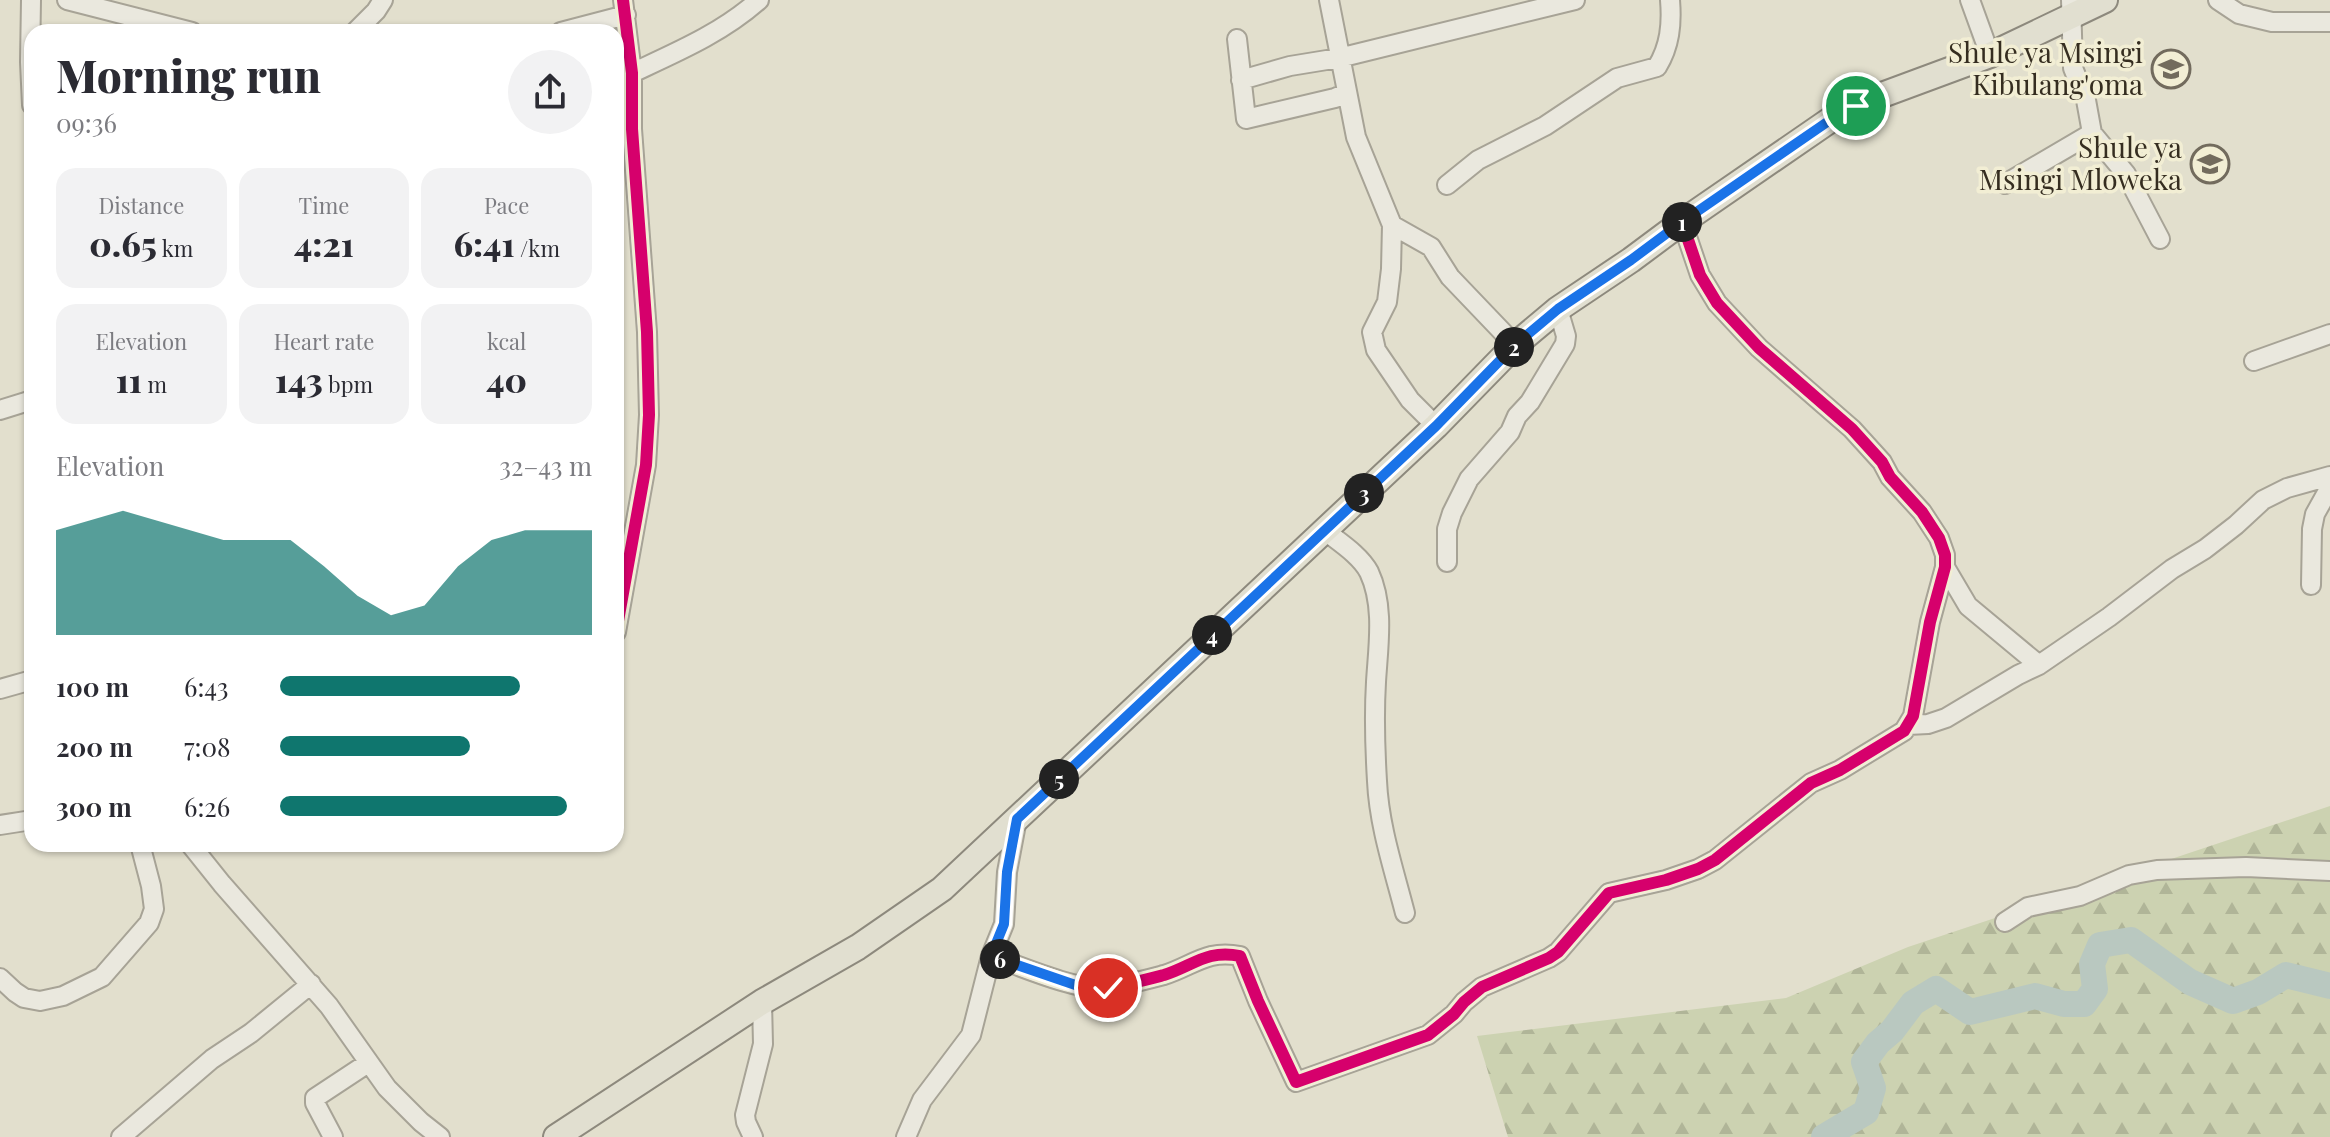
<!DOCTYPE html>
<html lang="en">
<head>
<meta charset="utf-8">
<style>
	body { margin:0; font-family:"Playfair Display",serif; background:#f2f2f3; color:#2b2b33; height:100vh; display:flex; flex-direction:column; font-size:30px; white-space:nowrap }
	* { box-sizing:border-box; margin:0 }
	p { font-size:26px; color:#7c7c81 }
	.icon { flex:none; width:44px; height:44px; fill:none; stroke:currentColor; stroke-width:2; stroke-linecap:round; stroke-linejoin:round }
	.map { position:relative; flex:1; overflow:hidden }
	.drawer { position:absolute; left:24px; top:24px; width:600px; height:828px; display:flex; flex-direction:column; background:#fff; border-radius:24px; box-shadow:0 2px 6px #0004 }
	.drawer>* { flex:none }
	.pin { position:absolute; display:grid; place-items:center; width:68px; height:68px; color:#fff; margin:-34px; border:4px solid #fff; border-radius:50%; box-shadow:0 2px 8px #0007 }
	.km { position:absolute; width:40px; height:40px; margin:-20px; border-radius:50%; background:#222; color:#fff; font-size:22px; line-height:40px; text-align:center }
	.round { display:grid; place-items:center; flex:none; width:84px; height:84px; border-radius:42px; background:#f2f2f3 }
	.head { display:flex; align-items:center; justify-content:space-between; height:136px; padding:0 32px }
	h1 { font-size:44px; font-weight:800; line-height:60px }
	.metrics { display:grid; grid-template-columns:repeat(3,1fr); gap:12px; height:136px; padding:8px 32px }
	.metrics div { display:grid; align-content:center; border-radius:20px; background:#f2f2f3; text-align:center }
	.metrics b { font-size:34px; font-weight:800 }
	.metrics small { font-size:22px; font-weight:400 }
	.metrics p { font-size:22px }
	.chart { height:224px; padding:16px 32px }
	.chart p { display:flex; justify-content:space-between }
	.chart svg { width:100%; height:144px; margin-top:8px; fill:#0f766e; opacity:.7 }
	ul { padding:0 32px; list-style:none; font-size:26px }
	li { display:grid; grid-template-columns:128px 96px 1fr; align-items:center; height:60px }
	li i { height:20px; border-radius:10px; background:#0f766e }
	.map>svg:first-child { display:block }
	.forest { fill:url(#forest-firs) }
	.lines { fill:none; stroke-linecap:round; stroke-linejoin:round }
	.river { stroke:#b9c8c0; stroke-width:26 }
	.minor-casing { stroke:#a7a396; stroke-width:22 }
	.major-casing { stroke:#8d897d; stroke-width:28 }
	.minor { stroke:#eae8de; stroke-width:18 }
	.major { stroke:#e1dfd0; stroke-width:24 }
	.cycleway-casing { stroke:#f2eed4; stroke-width:17 }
	.cycleway { stroke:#d6006c; stroke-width:12 }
	.route-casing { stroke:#fff; stroke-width:16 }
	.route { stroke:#1a73e8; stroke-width:10 }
	.labels { text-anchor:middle; stroke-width:7; stroke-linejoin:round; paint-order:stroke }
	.poi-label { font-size:28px; fill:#352d20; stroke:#f2eed4; text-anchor:end }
</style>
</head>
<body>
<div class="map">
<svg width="2330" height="1137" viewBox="0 0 2330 1137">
	<defs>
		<pattern id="forest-firs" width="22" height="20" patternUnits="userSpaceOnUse" patternTransform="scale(2)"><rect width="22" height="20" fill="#ccd2b1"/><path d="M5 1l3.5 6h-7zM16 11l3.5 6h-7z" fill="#b0b598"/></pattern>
	</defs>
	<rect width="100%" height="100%" fill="#e2dfcd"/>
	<path class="forest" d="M 2330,806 L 2330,1137 L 1508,1137 L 1477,1036 L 1786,998 L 1908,947 Z"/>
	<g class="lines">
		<path class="river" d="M 1824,1137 L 1866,1112 L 1873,1088 L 1864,1062 L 1878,1043 L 1892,1031 L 1913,1003 L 1936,989 L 1970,1012 L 2035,996 L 2064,1004 L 2084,1004 L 2095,989 L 2092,964 L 2100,945 L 2131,940 L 2190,982 L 2233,1001 L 2258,992 L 2286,975 L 2330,986"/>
		<defs>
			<path id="minor" d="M 31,0 L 30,62 L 32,105
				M 67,0 L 192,32
				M 1329,0 L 1356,137 L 1392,225 L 1391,269 L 1387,302 L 1372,332 L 1376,350 L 1410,400 L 1436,426
				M 1970,0 L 1990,55
				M 2071,0 L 2073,68 L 2086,100 L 2092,133 L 2126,174 L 2160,239
				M 2218,0 L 2239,14 L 2272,22 L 2330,22
				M 355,32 L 376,11 L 383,0
				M 561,32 L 626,15
				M 1237,39 L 1246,119 L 1335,98 L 1346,93
				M 632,73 C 677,52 722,33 759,0
				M 1241,80 L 1290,66 L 1339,58 L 1575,0
				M 2005,184 L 2092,133
				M 1447,185 L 1478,160 L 1545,126 L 1617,78 L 1657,67 C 1670,46 1672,24 1670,0
				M 1392,225 L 1431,247 L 1450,277 L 1515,345
				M 2254,361 L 2330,334
				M 0,410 L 32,400
				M 1324,530 C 1339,542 1360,555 1369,572 C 1385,606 1378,647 1376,682 C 1374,715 1375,748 1377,781 C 1379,826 1394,870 1405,913
				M 1447,562 L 1447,529 L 1452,513 L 1469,479 L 1510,432 L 1517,416 L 1530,402 L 1565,344 L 1566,336 L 1558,309
				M 1945,567 L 1968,606 L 2039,665
				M 2311,585 L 2312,529 L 2315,514 L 2330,487
				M 616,632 L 646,465 L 649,415 L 647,332 L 632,129 L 632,73 L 623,0
				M 0,689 L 32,680
				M 1908,725 L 1928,724 L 1946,718 L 2018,675 L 2039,665 L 2109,617 L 2172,569 L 2205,549 L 2236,525 L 2263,500 L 2287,488 L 2330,476
				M 0,825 L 32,820
				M 190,844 L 222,884 L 329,1006 L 387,1088 L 421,1122 L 440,1137
				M 2005,922 L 2028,907 L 2080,896 L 2129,875 L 2157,870 L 2246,867 L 2330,871
				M 991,956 C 1020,966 1075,990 1103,988 C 1123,986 1145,980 1164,975 C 1193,966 1207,949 1240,956 L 1258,1001 L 1296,1082 L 1428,1035 L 1454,1014 L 1464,1002 L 1482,987 L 1549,958 L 1558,952 L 1609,893 L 1666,880 L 1698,869 L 1715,860 L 1811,783 L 1840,770 L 1904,731 L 1913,716 L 1930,622 L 1945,567 L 1945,555 L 1939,538 L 1922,512 L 1890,477 L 1882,462 L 1852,429 L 1759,348 L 1717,303 L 1700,275 L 1682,222
				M 0,978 L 15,992 L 24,998 L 40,1001 L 63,996 L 102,977 L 149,923 L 154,909 L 151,886 L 140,844
				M 121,1137 L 212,1059 L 251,1033 L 311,984
				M 333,1137 L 315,1103 L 315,1098 L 368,1063
				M 753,1137 L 746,1122 L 745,1115 L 763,1044 L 762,1002
				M 906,1137 L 922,1100 L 971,1035 L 991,956 L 1004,924 L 1007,872 L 1017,819"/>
			<path id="major" d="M 556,1137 L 762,1002 L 858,947 L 942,889 L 1436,426 L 1515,345 L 1558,309 L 1631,260 L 1682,222 L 1836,116 L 1882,95 L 1990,55 L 2105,0"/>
		</defs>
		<use href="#minor" class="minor-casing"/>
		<use href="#major" class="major-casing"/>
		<use href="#minor" class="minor"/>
		<use href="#major" class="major"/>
		<defs>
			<path id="cycleway" d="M 616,632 L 646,465 L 649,415 L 647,332 L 632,129 L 632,73 L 623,0
				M 991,956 C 1020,966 1075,990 1103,988 C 1123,986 1145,980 1164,975 C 1193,966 1207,949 1240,956 L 1258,1001 L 1296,1082 L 1428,1035 L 1454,1014 L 1464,1002 L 1482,987 L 1549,958 L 1558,952 L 1609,893 L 1666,880 L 1698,869 L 1715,860 L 1811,783 L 1840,770 L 1904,731 L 1913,716 L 1930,622 L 1945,567 L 1945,555 L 1939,538 L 1922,512 L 1890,477 L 1882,462 L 1852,429 L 1759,348 L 1717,303 L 1700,275 L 1682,222"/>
		</defs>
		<use href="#cycleway" class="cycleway-casing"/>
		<use href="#cycleway" class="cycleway"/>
	</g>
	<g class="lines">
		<defs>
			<path id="route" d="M 1108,988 L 1087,989 L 991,956 L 1004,924 L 1007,872 L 1017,819 L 1436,426 L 1515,345 L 1558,309 L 1631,260 L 1682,222 L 1836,116 L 1856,106"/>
		</defs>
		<use href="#route" class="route-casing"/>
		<use href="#route" class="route"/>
	</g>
	<defs>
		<symbol id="school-ring" viewBox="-11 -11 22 22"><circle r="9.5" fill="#f2eed4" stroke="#726b5d" stroke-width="1.5"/><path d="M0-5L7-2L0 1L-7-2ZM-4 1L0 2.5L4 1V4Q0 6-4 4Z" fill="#726b5d"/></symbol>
	</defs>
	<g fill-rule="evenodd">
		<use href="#school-ring" x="2149" y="47" width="44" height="44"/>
		<use href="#school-ring" x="2188" y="142" width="44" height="44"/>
	</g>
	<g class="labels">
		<g class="poi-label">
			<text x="2143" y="63">Shule ya Msingi<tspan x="2143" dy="32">Kibulang'oma</tspan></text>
			<text x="2182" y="158">Shule ya<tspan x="2182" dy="32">Msingi Mloweka</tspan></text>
		</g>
	</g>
</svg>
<div class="pin" style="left:1856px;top:106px;background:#1e9e55"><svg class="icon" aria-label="arrive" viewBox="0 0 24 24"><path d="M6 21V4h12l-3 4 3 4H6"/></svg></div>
<div class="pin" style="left:1108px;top:988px;background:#d93025"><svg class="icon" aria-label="check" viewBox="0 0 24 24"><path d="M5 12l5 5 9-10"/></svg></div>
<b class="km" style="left:1682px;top:222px">1</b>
<b class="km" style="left:1514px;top:347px">2</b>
<b class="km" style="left:1364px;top:493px">3</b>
<b class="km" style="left:1212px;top:635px">4</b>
<b class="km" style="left:1059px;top:779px">5</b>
<b class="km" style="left:1000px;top:959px">6</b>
<section class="drawer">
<div class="head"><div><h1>Morning run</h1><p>09:36</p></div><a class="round"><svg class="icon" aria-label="share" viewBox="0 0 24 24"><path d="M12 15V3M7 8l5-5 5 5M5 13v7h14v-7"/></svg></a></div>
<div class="metrics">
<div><p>Distance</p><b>0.65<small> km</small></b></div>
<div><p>Time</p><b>4:21</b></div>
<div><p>Pace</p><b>6:41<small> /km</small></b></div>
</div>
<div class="metrics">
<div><p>Elevation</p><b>11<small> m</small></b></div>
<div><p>Heart rate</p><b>143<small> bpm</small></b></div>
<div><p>kcal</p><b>40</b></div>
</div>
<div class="chart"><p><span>Elevation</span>32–43 m</p>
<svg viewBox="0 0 160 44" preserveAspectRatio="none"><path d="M0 44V12L10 9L20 6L30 9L40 12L50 15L60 15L70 15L80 23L90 32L100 38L110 35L120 23L130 15L140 12L150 12L160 12V44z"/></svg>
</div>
<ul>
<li><b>100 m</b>6:43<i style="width:77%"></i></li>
<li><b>200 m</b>7:08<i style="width:61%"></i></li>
<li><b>300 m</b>6:26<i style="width:92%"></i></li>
</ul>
</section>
</div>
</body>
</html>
